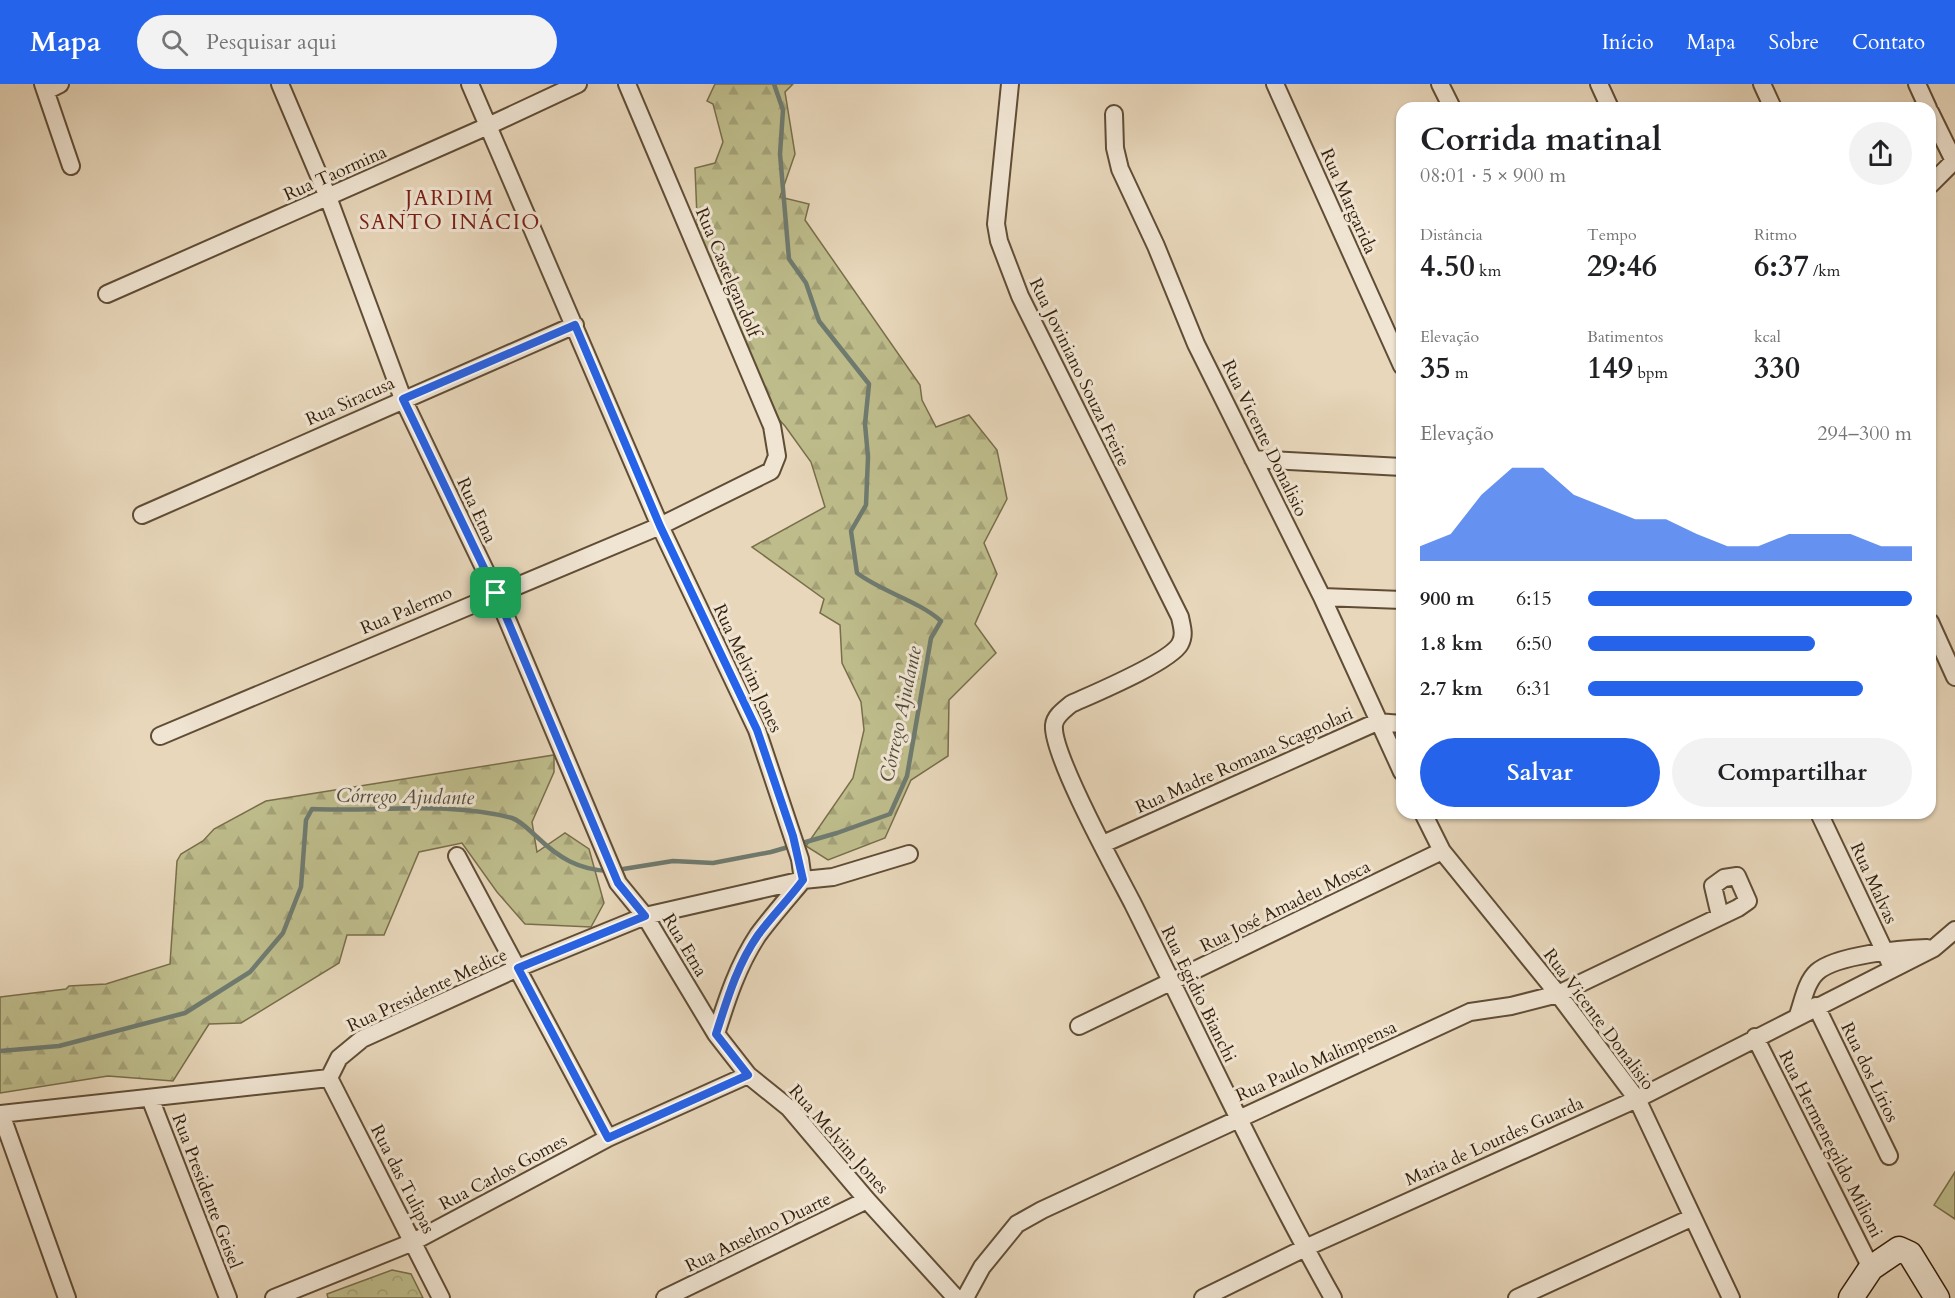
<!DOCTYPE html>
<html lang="pt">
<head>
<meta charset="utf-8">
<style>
	body { margin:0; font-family:Cardo,serif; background:#f2f2f2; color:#202124; height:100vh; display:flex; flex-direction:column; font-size:22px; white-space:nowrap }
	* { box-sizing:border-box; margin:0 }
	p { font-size:20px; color:#757577 }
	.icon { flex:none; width:33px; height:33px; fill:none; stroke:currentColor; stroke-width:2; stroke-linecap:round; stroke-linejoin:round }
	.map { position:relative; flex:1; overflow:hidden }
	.sheet { position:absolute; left:1396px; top:18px; width:540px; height:717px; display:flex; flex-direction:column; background:#fff; border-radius:18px; box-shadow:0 2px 4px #0004 }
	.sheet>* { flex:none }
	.pin { position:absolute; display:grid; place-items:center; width:51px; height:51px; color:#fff; margin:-26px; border-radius:12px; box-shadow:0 3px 9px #0006 }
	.round { display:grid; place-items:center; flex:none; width:63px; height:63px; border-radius:32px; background:#f2f2f2 }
	.head { display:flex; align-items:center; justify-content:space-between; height:102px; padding:0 24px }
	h1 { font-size:33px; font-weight:700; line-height:45px }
	.metrics { display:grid; grid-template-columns:repeat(3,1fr); gap:9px; height:102px; padding:6px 24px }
	.metrics div { display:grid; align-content:center }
	.metrics b { font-size:30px; font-weight:700 }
	.metrics small { font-size:16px; font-weight:400 }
	.metrics p { font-size:16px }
	.chart { height:168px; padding:12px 24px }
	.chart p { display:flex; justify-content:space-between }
	.chart svg { width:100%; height:108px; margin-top:6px; fill:#2563eb; opacity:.7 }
	.primary-button { display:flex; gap:12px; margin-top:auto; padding:12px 24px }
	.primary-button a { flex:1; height:69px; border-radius:36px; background:#2563eb; color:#fff; font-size:24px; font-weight:700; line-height:69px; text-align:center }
	.primary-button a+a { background:#f2f2f2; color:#202124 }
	ul { padding:0 24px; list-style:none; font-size:20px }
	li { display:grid; grid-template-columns:96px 72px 1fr; align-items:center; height:45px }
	li i { height:15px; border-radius:8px; background:#2563eb }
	header { display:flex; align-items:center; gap:36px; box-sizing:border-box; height:84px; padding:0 30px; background:#2563eb; color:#fff }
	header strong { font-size:28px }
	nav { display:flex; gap:33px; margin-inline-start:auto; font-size:21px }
	.search { width:420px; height:54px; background:#f2f2f2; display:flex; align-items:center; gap:15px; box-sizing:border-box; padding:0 21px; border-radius:33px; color:#757577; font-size:22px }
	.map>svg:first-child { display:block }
	.forest { fill:url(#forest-firs); stroke:#786e4a; stroke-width:1.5 }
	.park { fill:url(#park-crowns); stroke:#786e4a; stroke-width:1.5 }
	.garden { fill:#bebc8b; stroke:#786e4a; stroke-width:1.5 }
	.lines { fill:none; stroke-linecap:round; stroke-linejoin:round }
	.stream { stroke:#6f7b70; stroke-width:4.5 }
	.street-casing { stroke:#604d36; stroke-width:20 }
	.secondary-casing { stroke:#331f0a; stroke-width:27 }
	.street { stroke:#f0e5d3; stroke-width:16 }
	.secondary { stroke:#f0e5d3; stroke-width:24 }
	.route-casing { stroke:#fff; stroke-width:12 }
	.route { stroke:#2563eb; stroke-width:8 }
	.labels { text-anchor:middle; stroke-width:6; stroke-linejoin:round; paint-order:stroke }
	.street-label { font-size:18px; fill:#331f0a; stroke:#f0e5d3 }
	.water-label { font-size:20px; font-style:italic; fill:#514d3d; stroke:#f0e5d3 }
	.quarter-label { font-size:21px; letter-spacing:1.5px; fill:#7a1f14; stroke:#f0e5d3 }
</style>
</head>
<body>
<header>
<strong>Mapa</strong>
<div class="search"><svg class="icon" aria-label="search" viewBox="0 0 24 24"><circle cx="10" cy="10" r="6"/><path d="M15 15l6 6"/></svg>Pesquisar aqui</div>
<nav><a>Início</a><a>Mapa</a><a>Sobre</a><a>Contato</a></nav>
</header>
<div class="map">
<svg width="1955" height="1214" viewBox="0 0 1955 1214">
	<defs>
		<pattern id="forest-firs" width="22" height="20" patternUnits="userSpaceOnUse" patternTransform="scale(1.5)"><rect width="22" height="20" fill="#bebc8b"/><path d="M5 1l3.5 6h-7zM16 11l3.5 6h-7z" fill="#a4a177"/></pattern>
		<pattern id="park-crowns" width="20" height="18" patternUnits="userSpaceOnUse" patternTransform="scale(1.5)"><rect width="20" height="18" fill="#bebc8b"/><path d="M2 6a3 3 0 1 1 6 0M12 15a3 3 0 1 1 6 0" fill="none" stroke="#a4a177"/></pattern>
	</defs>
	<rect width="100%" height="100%" fill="#e8d7bb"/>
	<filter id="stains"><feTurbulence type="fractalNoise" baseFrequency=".00333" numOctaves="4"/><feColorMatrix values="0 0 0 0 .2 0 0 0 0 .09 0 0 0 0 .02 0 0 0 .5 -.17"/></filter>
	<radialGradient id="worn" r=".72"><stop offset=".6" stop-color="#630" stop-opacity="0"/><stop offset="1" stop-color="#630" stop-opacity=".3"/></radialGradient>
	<path class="forest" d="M 715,0 L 793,0 L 785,8 L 795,70 L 780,113 L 809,120 L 805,136 L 920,301 L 922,316 L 936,343 L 969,331 L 997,366 L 1007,415 L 984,459 L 997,490 L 975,540 L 996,569 L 949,616 L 948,672 L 911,696 L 885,754 L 828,776 L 806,762 L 853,694 L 864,646 L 861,618 L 842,579 L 840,541 L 820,529 L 824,515 L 752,463 L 825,423 L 811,378 L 785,342 L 752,307 L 699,182 L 695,84 L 715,79 L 723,58 L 713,20 L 707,17 Z
		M 554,671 L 554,688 L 532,738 L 537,768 L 565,749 L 589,765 L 604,819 L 591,843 L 525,840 L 497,808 L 462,759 L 419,768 L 384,851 L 347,851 L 339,879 L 241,939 L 209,940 L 173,997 L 108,992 L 0,1009 L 0,913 L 66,905 L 69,902 L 106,900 L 170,880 L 177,777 L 181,770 L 203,757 L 214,745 L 266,717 Z"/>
	<path class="park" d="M 392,1186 L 411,1190 L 423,1214 L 328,1214 L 327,1210 Z"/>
	<path class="garden" d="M 1955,1088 L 1955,1135 L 1934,1121 Z"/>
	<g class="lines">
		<path class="stream" d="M 617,786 L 673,777 L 713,779 L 771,768 L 837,749 L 890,730 L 907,692 L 931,554 L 941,537 C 917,516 884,509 857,489 L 851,447 L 866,421 L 868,373 L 865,340 L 869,300 L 819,237 L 806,199 L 789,175 L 780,70 L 783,26 L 774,0
			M 0,967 L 59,962 L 185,929 L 250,888 L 283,849 L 301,803 L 306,736 L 312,725 C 379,728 447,717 512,734 C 521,737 530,747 537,753 C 559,774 579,786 609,787"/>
		<defs>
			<path id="street" d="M 43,0 L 71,82
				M 280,0 L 328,113 L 403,315 L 496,509 L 618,799 L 645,832 L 716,950 L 748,991 L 789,1024 L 867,1116 L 956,1214
				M 470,0 L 660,442 L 757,646 L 800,775 L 803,796 C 788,814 772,832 758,851 C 738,881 727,915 716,950
				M 1010,0 L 996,140 L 999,157 L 1020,212 L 1180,533 C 1182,543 1185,551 1180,560 C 1170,578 1093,610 1071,620 C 1064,626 1055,632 1054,641 C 1051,670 1117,789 1133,820 C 1199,952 1261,1086 1333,1214
				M 1275,0 L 1402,282
				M 1440,0 L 1452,24
				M 1599,0 L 1610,24
				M 1762,0 L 1773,24
				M 1917,0 L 1928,24
				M 46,7 L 60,0
				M 1930,28 L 1954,77
				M 1114,30 L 1115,64 L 1120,85 L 1156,162 L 1196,260 L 1322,513 L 1402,688
				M 1930,101 L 1955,76
				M 107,210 L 488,42 L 578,0
				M 1253,375 L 1402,383
				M 142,431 L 575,241
				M 1322,513 L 1402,516
				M 1930,538 L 1955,593
				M 160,652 L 660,442 L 771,387 L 777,372 L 772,342 L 627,0
				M 1423,729 L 1442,767 L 1558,910 L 1637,1015 L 1731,1214
				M 1819,729 L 1893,885
				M 1103,760 L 1377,638 L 1402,640
				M 457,772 L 608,1054
				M 1816,922 L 1889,1072
				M 1798,931 C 1803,917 1806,898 1817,888 C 1836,871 1901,865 1927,864
				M 1079,942 L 1442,767
				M 1755,953 L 1871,1184
				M 329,994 L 441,1214
				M 150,1014 L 228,1214
				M 0,1030 L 329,994 L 339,974 L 362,955 L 518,884 L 645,832 L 803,796 L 833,793 L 909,770
				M 1,1030 L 67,1214
				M 274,1214 L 413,1158 L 608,1054 L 748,991
				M 665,1214 L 867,1116
				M 965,1214 L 982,1183 L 1017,1140 L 1042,1126 L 1470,928 L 1511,922 L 1558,910 L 1738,824 L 1748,817 L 1737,792 L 1724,794 L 1713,802 L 1720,832
				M 1203,1214 L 1305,1164 L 1637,1015 L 1934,864 L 1955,846
				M 1517,1214 L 1691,1134"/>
			<path id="secondary" d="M 1851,1214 L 1871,1184 L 1899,1165 L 1910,1170 L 1937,1214"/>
		</defs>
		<use href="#street" class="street-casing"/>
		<use href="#secondary" class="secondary-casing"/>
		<use href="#street" class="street"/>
		<use href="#secondary" class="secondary"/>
	</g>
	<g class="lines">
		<defs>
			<path id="route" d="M 575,241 L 660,442 L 757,646 L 793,752 L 803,796 C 789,815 772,832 758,851 C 737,881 727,916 716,950 L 748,991 L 608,1054 L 518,884 L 645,832 L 618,799 L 496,509 L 403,315 Z"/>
		</defs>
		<use href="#route" class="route-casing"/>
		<use href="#route" class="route"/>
	</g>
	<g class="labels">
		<g class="street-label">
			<text transform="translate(335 89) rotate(-24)" y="6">Rua Taormina</text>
			<text transform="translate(1349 117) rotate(66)" y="6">Rua Margarida</text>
			<text transform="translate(728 188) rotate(67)" y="6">Rua Castelgandolf</text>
			<text transform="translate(1080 288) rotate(64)" y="6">Rua Joviniano Souza Freire</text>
			<text transform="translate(350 317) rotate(-24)" y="6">Rua Siracusa</text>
			<text transform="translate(1265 354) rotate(64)" y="6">Rua Vicente Donalisio</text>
			<text transform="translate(477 426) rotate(65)" y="6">Rua Etna</text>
			<text transform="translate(406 526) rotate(-23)" y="6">Rua Palermo</text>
			<text transform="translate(748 584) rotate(65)" y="6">Rua Melvim Jones</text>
			<text transform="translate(1244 676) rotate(-24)" y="6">Rua Madre Romana Scagnolari</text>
			<text transform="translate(1874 799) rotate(65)" y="6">Rua Malvas</text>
			<text transform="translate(1285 822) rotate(-26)" y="6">Rua José Amadeu Mosca</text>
			<text transform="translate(685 861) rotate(59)" y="6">Rua Etna</text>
			<text transform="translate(427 906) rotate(-25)" y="6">Rua Presidente Medice</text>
			<text transform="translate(1199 910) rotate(64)" y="6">Rua Egidio Bianchi</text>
			<text transform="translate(1599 935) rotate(53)" y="6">Rua Vicente Donalisio</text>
			<text transform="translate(1316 977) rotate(-24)" y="6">Rua Paulo Malimpensa</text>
			<text transform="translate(1870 988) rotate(64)" y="6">Rua dos Lírios</text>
			<text transform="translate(839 1055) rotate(48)" y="6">Rua Melvim Jones</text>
			<text transform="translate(1494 1057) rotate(-24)" y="6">Maria de Lourdes Guarda</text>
			<text transform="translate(1831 1060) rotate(63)" y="6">Rua Hermenegildo Milioni</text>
			<text transform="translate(503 1088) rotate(-28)" y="6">Rua Carlos Gomes</text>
			<text transform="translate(403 1095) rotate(63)" y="6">Rua das Tulipas</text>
			<text transform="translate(207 1107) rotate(69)" y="6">Rua Presidente Geisel</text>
			<text transform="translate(758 1148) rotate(-26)" y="6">Rua Anselmo Duarte</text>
		</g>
		<g class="water-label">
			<text transform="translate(900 630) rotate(-78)" y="7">Córrego Ajudante</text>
			<text transform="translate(405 712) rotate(1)" y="7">Córrego Ajudante</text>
		</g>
		<g class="quarter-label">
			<text x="450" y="121">JARDIM<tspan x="450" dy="24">SANTO INÁCIO</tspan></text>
		</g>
	</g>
	<rect width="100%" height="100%" filter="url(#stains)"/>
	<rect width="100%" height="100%" fill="url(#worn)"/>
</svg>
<div class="pin" style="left:496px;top:509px;background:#1e9e55"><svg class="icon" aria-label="arrive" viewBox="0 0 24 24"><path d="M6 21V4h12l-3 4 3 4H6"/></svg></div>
<section class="sheet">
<div class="head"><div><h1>Corrida matinal</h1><p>08:01 · 5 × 900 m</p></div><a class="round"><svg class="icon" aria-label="share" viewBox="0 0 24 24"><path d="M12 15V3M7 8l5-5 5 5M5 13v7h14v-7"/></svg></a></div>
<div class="metrics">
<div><p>Distância</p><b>4.50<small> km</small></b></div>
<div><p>Tempo</p><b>29:46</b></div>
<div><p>Ritmo</p><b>6:37<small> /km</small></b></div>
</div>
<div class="metrics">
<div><p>Elevação</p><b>35<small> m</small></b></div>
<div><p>Batimentos</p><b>149<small> bpm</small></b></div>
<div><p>kcal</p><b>330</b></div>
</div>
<div class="chart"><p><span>Elevação</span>294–300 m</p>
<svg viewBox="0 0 160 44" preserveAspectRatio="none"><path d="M0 44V38L10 33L20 17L30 6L40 6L50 17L60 22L70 27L80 27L90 33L100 38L110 38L120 33L130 33L140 33L150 38L160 38V44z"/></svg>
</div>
<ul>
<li><b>900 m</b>6:15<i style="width:100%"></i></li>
<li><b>1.8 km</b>6:50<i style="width:70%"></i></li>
<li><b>2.7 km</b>6:31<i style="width:85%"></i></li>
</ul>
<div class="primary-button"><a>Salvar</a><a>Compartilhar</a></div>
</section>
</div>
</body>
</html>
